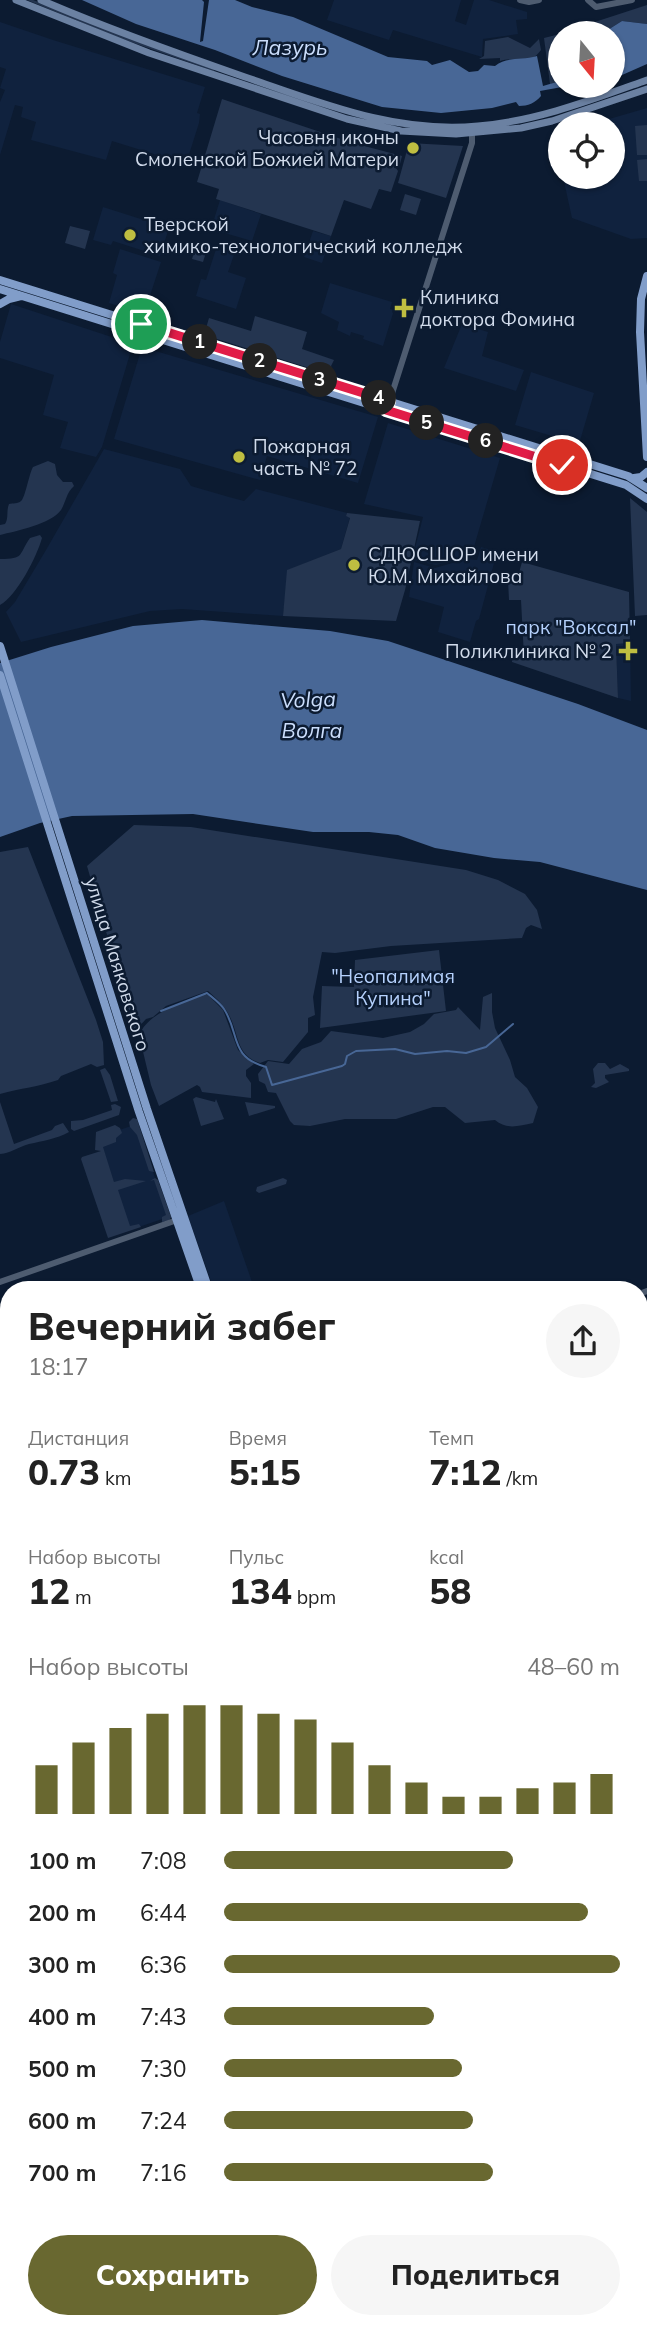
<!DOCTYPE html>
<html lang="ru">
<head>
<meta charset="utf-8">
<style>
	body { margin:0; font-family:Mulish,sans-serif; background:#f6f6f6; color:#222; height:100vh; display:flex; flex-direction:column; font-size:26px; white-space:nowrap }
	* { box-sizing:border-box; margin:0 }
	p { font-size:23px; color:#767676 }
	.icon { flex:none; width:38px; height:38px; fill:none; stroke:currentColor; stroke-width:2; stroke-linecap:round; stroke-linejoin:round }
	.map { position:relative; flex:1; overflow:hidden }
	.sheet { position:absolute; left:0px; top:1281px; width:648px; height:1048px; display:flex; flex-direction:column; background:#fff; border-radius:28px 28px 0 0; box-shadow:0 2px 5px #0004 }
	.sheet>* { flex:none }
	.needle { width:46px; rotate:162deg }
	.buttons { position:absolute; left:548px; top:21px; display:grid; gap:14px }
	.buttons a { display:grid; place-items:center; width:77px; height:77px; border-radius:50%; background:#fff; box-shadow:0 2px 5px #0004; font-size:35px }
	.pin { position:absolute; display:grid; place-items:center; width:60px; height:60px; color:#fff; margin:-30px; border:4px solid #fff; border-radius:50%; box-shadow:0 2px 7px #0007 }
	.km { position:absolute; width:35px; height:35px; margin:-18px; border-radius:50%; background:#222; color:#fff; font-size:19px; line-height:35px; text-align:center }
	.round { display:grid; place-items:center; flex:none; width:74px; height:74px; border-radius:37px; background:#f6f6f6 }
	.overview { display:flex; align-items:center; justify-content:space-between; height:119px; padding:0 28px }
	h1 { font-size:38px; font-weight:800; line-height:52px }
	.figures { display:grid; grid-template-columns:repeat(3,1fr); gap:10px; height:119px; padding:7px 28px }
	.figures div { display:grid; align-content:center }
	.figures b { font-size:35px; font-weight:800 }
	.figures small { font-size:19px; font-weight:400 }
	.figures p { font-size:19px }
	.chart { height:196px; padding:14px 28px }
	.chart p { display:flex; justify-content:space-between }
	.chart svg { width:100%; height:126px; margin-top:7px; stroke:#696830; stroke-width:6 }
	.button { display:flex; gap:14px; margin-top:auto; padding:14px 28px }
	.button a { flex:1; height:80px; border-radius:42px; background:#696830; color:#fff; font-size:28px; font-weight:800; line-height:80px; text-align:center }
	.button a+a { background:#f6f6f6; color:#222 }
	ul { padding:0 28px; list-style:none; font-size:23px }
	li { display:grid; grid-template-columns:112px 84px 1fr; align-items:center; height:52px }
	li i { height:18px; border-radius:9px; background:#696830 }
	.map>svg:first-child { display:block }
	.built { fill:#10223e }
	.green { fill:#243550 }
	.water { fill:#486796 }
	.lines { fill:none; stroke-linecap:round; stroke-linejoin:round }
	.stream { stroke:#486796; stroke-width:2 }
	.tertiary { stroke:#4e5c70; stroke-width:6 }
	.secondary { stroke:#6b81a2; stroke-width:7 }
	.primary { stroke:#819dc9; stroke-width:8 }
	.route-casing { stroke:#fff; stroke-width:14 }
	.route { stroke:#e11d48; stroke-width:9 }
	.poi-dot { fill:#bfbe41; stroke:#0c1b31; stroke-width:2.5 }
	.labels { text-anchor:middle; stroke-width:5; stroke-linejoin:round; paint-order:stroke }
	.poi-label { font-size:19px; fill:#d1dbeb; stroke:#0c1b31; text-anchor:start }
	.park-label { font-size:19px; fill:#b5d1fd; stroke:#0c1b31 }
	.street-label { font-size:19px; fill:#d1dbeb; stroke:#0c1b31 }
	.water-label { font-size:21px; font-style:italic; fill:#cbdefc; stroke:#0c1b31 }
</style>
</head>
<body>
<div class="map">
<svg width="647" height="2329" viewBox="0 0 647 2329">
	<rect width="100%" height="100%" fill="#0c1b31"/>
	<path class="built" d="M 334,0 L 461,0 L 455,21 L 466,25 L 474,0 L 489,0 L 527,12 L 527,19 L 516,20 L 518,34 L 483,39 L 482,57 L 393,30 L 389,40 L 327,20 Z
		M 0,22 L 53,40 L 205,87 L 197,113 L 200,114 L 199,123 L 186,164 L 112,141 L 106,160 L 31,140 L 36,122 L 21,117 L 23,107 L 15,105 L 0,155 L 0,102 L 5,90 L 0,88 L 6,69 L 0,67 Z
		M 647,108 L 647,238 L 631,239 L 572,218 L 563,177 L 612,177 L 612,124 L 592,124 Z
		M 220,200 L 261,214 L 252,241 L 211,229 Z
		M 103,207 L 169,228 L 160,256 L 113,241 L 111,245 L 93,240 Z
		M 313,231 L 331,236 L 322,263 L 304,257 Z
		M 217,246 L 235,252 L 228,272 L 246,278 L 236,309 L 196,296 L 201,279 L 206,280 Z
		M 120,249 L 161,262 L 144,314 L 109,303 L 117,275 L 113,273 Z
		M 330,283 L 392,302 L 390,309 L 394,310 L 383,346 L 363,339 L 364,336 L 351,332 L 350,336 L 337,330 L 339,322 L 321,313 Z
		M 11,304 L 133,344 L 102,447 L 96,457 L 60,448 L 68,422 L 43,415 L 54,375 L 0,358 L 0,342 Z
		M 462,324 L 488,332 L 482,356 L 524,370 L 516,391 L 444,368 Z
		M 142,347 L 378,417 L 358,483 L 267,456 L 260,480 L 114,439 Z
		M 531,372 L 594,393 L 579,444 L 515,425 Z
		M 388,423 L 500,458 L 471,557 L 436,565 L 412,560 L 423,517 L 364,504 Z
		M 104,449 L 180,469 L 191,486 L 229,497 L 244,501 L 256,489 L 347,513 L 346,516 L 350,517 L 341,549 L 288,570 L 283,616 L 182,609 L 150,611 L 21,642 L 6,612 L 15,602 L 46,550 Z
		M 481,547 L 497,552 L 479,619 L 476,621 L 470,642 L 438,632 L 444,607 L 409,597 L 414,562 L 435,568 L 466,559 L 477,560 Z
		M 630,643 L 631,701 L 618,698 L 616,644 Z
		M 137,1124 L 168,1217 L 130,1230 L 99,1137 Z
		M 224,1201 L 252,1282 L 214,1290 L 188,1216 Z"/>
	<path class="green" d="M 27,0 L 33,0 L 215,69 L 214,71 L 114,36 Z
		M 647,5 L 647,24 L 622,21 L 603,33 L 594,33 L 591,31 L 586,33 L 561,33 Z
		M 560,34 L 560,50 L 557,52 L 560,81 L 550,84 L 544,38 Z
		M 508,37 L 530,48 L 539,39 L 541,50 C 529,67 515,56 500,61 L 500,58 L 479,59 L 484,56 L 485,41 Z
		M 222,99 L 353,143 L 402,156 L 399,168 L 396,168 L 398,171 L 391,192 L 379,189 L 371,209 L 344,200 L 331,236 L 216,199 L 219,189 L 197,182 Z
		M 647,125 L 647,155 L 637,155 L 635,126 Z
		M 409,143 L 463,146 L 446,198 L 398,183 Z
		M 647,159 L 647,181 L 639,181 L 637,160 Z
		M 405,194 L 421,199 L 416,215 L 400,210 Z
		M 70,226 L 90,231 L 85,249 L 65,243 Z
		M 197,243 L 208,246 L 203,262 L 192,259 Z
		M 255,316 L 307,332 L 302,349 L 334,360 L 331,366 L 335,376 L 204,335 L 209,318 L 251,331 Z
		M 48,461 L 55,464 L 57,475 L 63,482 L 72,482 L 74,486 C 66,493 66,502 61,510 C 51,524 16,531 0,535 L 0,525 L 5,524 C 9,518 6,511 9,504 C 13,503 18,504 21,501 C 25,498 29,474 33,467 Z
		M 630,498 L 647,512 L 647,615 L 635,616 Z
		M 347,513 L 420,521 L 405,590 L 396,621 L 283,616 L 287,570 L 341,549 L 350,518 L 346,516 Z
		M 40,535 L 42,538 C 37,556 17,596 0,605 L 0,559 C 25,559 18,555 30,538 Z
		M 522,562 L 629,592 L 630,643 L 616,644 L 618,698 L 512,662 L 512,657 L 524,657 L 521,600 L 509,600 L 508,580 L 517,580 Z
		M 134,825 L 191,827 L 466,870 L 498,880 L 525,894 L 537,910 L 542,929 L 531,925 L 526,928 L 522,938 L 391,946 L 335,953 L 322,952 L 313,997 L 315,1015 L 308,1018 L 308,1032 L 283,1062 L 268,1060 L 260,1063 C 236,1055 239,1035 230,1017 C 225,1006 217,999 208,991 L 166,1006 L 153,1017 L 146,1019 L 135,1031 L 87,866 Z
		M 28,847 L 96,1020 L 103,1042 L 104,1065 L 97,1067 L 91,1064 L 61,1076 L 58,1080 C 38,1087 21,1088 0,1094 L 0,852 Z
		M 439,950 L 446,1011 L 320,1028 L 322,986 L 354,987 L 355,960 Z
		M 492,993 L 492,1012 L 495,1028 L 510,1060 L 515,1077 L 527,1088 L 538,1107 L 533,1123 C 518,1126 507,1130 495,1120 L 465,1123 L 445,1107 L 433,1107 L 396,1119 L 345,1119 L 310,1126 L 294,1125 L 290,1121 L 276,1093 L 268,1092 L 265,1084 L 259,1081 L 258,1074 L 268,1061 L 289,1064 L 302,1049 L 321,1042 L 331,1031 L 383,1038 L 410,1032 L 424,1024 L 434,1014 L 456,1010 L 458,1007 L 480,1030 L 483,997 Z
		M 205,994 L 208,995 L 223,1010 L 238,1050 L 254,1064 L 246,1070 L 246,1076 L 251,1083 L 251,1098 L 202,1092 L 200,1087 L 197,1085 L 159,1106 L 151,1085 L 139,1035 C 150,1011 182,1003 205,994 Z
		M 598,1063 L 605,1063 L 610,1069 L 620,1064 L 629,1069 L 629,1071 L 605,1075 L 605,1078 L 609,1082 L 596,1088 L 591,1087 L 595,1083 L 593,1069 Z
		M 105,1068 L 110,1075 L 118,1101 L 111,1102 L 100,1070 Z
		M 196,1097 L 215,1102 L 216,1099 L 224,1119 L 201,1126 L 193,1099 Z
		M 0,1102 L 14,1144 L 52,1130 L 55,1126 L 63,1123 L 69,1132 C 56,1139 43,1141 29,1144 C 18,1147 11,1153 0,1154 Z
		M 245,1102 L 275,1106 L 275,1108 L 249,1116 Z
		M 115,1104 L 121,1107 L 119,1115 L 74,1131 L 71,1129 L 71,1121 L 83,1120 L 112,1110 L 111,1105 Z
		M 133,1118 L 137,1119 L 154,1172 L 149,1171 L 137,1135 L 130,1127 L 129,1122 Z
		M 115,1125 L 120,1128 L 122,1133 L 116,1138 L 116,1142 L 103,1147 L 114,1182 L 125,1179 L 146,1181 L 118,1190 L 130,1226 L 139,1224 L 141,1227 L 108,1238 L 81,1159 L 82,1157 L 101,1151 L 95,1150 L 96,1132 Z
		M 155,1178 L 158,1180 L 171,1217 L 169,1221 L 162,1222 L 162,1217 L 166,1215 L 154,1180 L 150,1181 Z
		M 283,1178 L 287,1180 L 286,1184 L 259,1193 L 256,1191 L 257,1187 Z
		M 287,1281 L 289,1283 L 287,1289 L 284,1290 L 259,1290 L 256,1284 Z
		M 0,1763 L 9,1763 L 9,1930 L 0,1922 Z
		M 0,1927 L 9,1936 L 9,2054 L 0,2054 Z
		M 639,1992 L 639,2000 L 647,2011 L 647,2274 L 639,2276 Z
		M 0,2056 L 9,2057 L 9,2149 L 0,2141 Z
		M 0,2149 L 9,2157 L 9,2268 L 0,2271 Z
		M 9,2281 L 9,2320 L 55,2321 L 77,2329 L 0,2329 L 0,2286 Z
		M 149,2321 L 248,2321 L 250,2329 L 184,2329 Z
		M 259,2321 L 287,2321 L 289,2329 L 263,2329 Z
		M 298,2321 L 326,2321 L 337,2329 L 305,2329 Z
		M 333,2321 L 406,2320 L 406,2321 L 405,2324 C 381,2329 353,2329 333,2321 Z
		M 538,2321 L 578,2321 L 584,2329 L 533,2329 Z"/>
	<path class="water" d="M 82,0 L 202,0 L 204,2 L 200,42 L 203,41 L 209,0 L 235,0 L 252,7 L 293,17 L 388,57 L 427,61 L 432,65 L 450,60 L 469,72 L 478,71 L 484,65 L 495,66 C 507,56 521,61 537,56 L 543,86 L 560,81 L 560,86 L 597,86 L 573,92 L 566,92 L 562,87 L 540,91 L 541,96 C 535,103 528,106 519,106 L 516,102 L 492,108 L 441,113 L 382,107 L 282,76 L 215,50 L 136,24 Z
		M 622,21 L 647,24 L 647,64 L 613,79 L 612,33 L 603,33 Z
		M 202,620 L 330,631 L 388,641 L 578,704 L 647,730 L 647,890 L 540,862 L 494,858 L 435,848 L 398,835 L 369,832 L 313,832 L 193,814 L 72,816 L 40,823 L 0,837 L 0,663 L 51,647 L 133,626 Z"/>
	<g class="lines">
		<path class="stream" d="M 161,1011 L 207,993 C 213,998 220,1003 224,1009 C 240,1033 229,1057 266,1067 L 272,1085 L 342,1066 L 345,1064 L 347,1056 L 356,1051 L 395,1049 L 415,1054 L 447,1051 L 466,1053 L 486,1047 L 513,1024
			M 639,2295 L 647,2294
			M 469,2329 L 486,2320"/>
		<path class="tertiary" d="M 520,0 L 529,2 L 539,0
			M 588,0 L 596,7 L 632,0
			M 388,406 L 472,143 L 472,129
			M 0,1282 L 180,1219
			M 639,1294 L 647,1291"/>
		<path class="secondary" d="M 16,0 L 149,53 L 347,119 L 401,131 L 456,134 L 521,128 L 552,121 L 647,89
			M 41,0 C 108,29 176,53 245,77 C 321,103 396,134 478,126 C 537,121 591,100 647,80"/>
		<path class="primary" d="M 647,276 L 641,299 L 640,332 L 647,457
			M 0,280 L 628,476 L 647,488
			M 0,289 L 626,485 L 647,499
			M 0,304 L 9,299 L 21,296
			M 634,478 L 641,477 L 647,472
			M 0,646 L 147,1109 L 209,1290
			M 0,675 L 139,1112 L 201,1290
			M 639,1374 L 647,1372
			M 639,1380 L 647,1378
			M 0,1473 L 9,1473
			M 0,1479 L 9,1479
			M 639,1950 L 647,1949"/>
	</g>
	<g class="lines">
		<defs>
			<path id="route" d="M 141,324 L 389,401 L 386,410 L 562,465"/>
		</defs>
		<use href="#route" class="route-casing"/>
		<use href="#route" class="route"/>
	</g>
	<g class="poi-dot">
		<circle cx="413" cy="148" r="7"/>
		<circle cx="130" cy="235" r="7"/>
		<path d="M400.5 297.5h7v7h7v7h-7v7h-7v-7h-7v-7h7z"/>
		<circle cx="239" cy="457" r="7"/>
		<circle cx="354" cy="565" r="7"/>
		<path d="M624.5 640.5h7v7h7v7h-7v7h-7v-7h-7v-7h7z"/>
	</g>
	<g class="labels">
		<g class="poi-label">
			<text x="399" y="144" text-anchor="end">Часовня иконы<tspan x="399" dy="22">Смоленской Божией Матери</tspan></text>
			<text x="144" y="231">Тверской<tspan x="144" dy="22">химико-технологический колледж</tspan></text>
			<text x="420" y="304">Клиника<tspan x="420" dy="22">доктора Фомина</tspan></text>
			<text x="253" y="453">Пожарная<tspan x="253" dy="22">часть № 72</tspan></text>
			<text x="368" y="561">СДЮСШОР имени<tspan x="368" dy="22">Ю.М. Михайлова</tspan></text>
			<text x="612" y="658" text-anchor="end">Поликлиника № 2</text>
		</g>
		<g class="park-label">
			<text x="571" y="634">парк "Воксал"</text>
			<text x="393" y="983">"Неопалимая<tspan x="393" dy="22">Купина"</tspan></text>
		</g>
		<g class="street-label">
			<text transform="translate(118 964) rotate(73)" y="7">улица Маяковского</text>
		</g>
		<g class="water-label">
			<text x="290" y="55">Лазурь</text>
			<text transform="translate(308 700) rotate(-2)" y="7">Volga</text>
			<text x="312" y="738">Волга</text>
		</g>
	</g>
</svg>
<div class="buttons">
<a><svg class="needle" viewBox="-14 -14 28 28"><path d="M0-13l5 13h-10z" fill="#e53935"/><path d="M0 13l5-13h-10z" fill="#767676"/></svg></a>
<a><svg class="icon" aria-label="locate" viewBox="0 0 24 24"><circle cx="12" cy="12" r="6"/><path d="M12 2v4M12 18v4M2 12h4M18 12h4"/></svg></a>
</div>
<div class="pin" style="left:141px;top:324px;background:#1e9e55"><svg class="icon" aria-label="arrive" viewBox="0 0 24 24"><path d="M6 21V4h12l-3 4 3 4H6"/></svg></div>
<div class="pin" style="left:562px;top:465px;background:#d93025"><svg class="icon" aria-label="check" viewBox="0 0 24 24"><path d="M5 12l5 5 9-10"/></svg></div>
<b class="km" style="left:200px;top:342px">1</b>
<b class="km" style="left:260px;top:361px">2</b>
<b class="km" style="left:320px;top:380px">3</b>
<b class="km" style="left:379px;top:398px">4</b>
<b class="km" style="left:427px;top:423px">5</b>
<b class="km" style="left:486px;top:441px">6</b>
<section class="sheet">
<div class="overview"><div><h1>Вечерний забег</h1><p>18:17</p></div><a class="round"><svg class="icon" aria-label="share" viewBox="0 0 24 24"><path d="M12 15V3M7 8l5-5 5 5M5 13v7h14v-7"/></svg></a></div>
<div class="figures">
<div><p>Дистанция</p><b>0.73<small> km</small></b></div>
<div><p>Время</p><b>5:15</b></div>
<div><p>Темп</p><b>7:12<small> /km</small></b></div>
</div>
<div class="figures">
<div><p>Набор высоты</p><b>12<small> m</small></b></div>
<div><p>Пульс</p><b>134<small> bpm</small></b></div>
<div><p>kcal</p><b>58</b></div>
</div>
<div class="chart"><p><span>Набор высоты</span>48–60 m</p>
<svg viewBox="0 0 160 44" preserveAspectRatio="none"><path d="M5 44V27M15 44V19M25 44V14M35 44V9M45 44V6M55 44V6M65 44V9M75 44V11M85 44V19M95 44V27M105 44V33M115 44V38M125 44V38M135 44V35M145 44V33M155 44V30"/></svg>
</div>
<ul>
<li><b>100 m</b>7:08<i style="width:73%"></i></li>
<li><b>200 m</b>6:44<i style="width:92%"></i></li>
<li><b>300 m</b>6:36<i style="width:100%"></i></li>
<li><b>400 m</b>7:43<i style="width:53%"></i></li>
<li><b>500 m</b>7:30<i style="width:60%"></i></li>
<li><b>600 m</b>7:24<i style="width:63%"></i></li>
<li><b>700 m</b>7:16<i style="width:68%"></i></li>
</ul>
<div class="button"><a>Сохранить</a><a>Поделиться</a></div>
</section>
</div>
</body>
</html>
